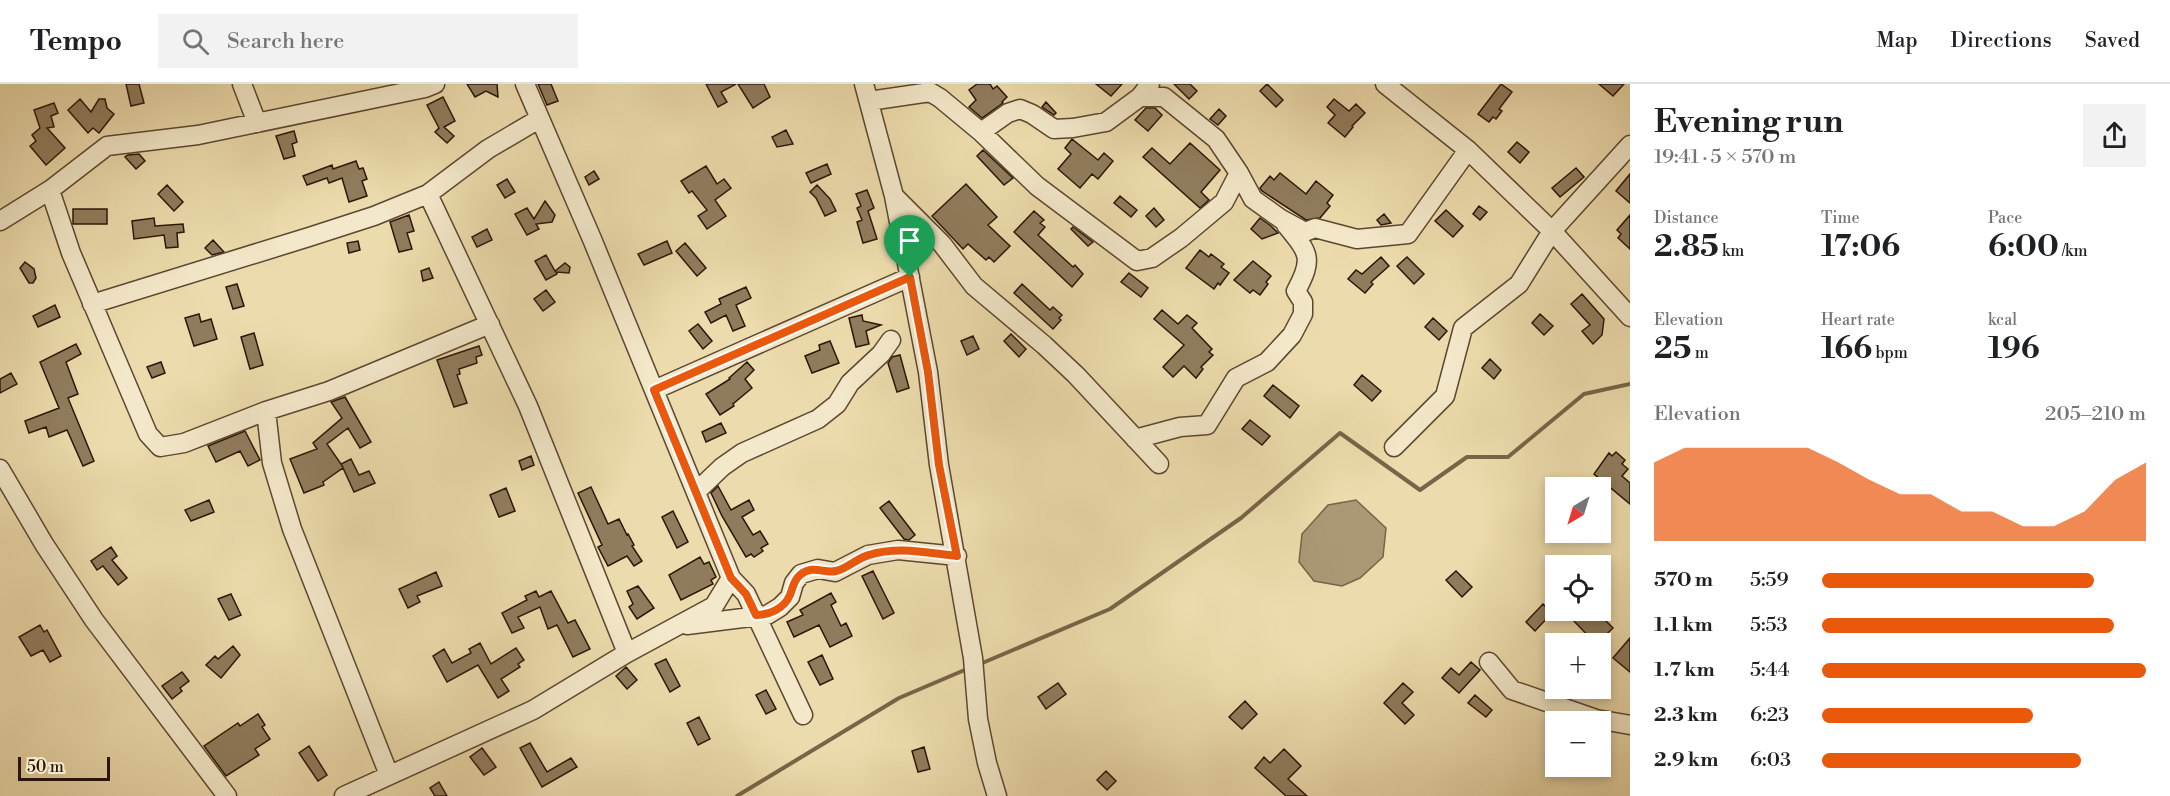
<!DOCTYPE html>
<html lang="en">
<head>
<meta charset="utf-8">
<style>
	body { margin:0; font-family:"Libre Bodoni",serif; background:#f2f2f2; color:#202124; height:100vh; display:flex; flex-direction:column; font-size:22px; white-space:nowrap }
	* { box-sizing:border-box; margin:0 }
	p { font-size:20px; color:#757577 }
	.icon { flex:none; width:33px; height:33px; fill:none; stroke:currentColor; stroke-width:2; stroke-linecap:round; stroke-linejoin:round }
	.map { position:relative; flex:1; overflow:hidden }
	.details { display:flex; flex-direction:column; background:#fff; width:540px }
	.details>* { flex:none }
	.needle { width:39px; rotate:218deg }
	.controls { position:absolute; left:1545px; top:393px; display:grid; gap:12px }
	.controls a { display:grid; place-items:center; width:66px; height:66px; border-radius:0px; background:#fff; box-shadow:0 3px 9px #0003; font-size:30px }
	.scale { position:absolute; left:18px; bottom:15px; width:92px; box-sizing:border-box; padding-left:6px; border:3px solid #2c1607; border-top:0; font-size:16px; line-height:21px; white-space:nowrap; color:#2c1607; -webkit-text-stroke:4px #f3e8c9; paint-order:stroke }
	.pin { position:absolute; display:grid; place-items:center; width:51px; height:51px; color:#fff; margin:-62px -26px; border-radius:50% 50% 50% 0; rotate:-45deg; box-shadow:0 0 6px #0007 }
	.pin .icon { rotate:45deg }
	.round { display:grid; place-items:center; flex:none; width:63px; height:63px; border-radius:0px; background:#f2f2f2 }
	.summary { display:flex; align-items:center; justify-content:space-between; height:102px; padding:0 24px }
	h1 { font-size:33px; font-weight:800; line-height:45px }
	.metrics { display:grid; grid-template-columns:repeat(3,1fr); gap:9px; height:102px; padding:6px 24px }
	.metrics div { display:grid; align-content:center }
	.metrics b { font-size:30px; font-weight:800 }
	.metrics small { font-size:16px; font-weight:400 }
	.metrics p { font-size:16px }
	.chart { height:168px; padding:12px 24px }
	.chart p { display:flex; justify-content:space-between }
	.chart svg { width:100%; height:108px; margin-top:6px; fill:#ea580c; opacity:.7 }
	ul { padding:0 24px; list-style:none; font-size:20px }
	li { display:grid; grid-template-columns:96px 72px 1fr; align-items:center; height:45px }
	li i { height:15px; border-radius:8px; background:#ea580c }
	header { display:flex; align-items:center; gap:36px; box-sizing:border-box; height:84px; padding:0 30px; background:#fff; border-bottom:2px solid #e0e0e0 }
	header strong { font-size:28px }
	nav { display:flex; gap:33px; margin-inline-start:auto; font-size:21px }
	.search { width:420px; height:54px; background:#f2f2f2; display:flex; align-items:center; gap:15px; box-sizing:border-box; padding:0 21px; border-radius:0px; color:#757577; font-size:22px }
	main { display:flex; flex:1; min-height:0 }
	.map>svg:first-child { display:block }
	.water { fill:#ab9874; stroke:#786448; stroke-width:1.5 }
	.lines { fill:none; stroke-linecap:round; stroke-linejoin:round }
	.stream { stroke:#786448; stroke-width:4 }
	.building { fill:#907c5d; stroke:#2c1607; stroke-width:1.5 }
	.minor-casing { stroke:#5c4730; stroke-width:21 }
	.minor { stroke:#f3e8c9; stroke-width:18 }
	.route-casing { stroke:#fff; stroke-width:12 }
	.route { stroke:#ea580c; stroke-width:8 }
</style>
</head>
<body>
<header>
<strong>Tempo</strong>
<div class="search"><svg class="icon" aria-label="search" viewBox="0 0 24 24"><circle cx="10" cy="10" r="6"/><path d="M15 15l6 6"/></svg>Search here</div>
<nav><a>Map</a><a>Directions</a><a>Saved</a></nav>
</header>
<main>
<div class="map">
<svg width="1630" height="712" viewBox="0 0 1630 712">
	<rect width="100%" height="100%" fill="#ecdbac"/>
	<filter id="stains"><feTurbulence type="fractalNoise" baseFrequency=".00333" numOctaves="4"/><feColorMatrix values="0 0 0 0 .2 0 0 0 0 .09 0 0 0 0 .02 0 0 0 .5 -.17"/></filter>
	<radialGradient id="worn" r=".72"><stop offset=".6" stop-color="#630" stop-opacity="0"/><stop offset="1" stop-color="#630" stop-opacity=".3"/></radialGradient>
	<path class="water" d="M 1356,416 L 1386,444 L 1383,473 L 1360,494 L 1342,502 L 1314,497 L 1299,478 L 1302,450 L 1328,421 Z"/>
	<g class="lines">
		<path class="stream" d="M 980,580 L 1110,525 L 1241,434 L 1340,349 L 1420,406 L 1467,373 L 1508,373 L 1584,310 L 1630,300
			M 737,712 L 899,614 L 967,585"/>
	</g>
	<path class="building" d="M 126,0 L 139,0 L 144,19 L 131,22 Z
		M 467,0 L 497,0 L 498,13 L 486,7 L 475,13 Z
		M 538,0 L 551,0 L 558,17 L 547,21 Z
		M 706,0 L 736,0 L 721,8 L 727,18 L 718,23 Z
		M 738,0 L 764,0 L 770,13 L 753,24 Z
		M 977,0 L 990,0 L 993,5 L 997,2 L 1007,13 L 1002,18 L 1003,19 L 982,34 L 969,23 L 976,16 L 969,6 Z
		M 1096,0 L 1122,0 L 1111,12 Z
		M 1174,0 L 1190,0 L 1197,7 L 1189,15 Z
		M 1267,0 L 1283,16 L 1276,23 L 1260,7 Z
		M 1501,0 L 1512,8 L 1499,25 L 1502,27 L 1496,35 L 1493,33 L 1489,38 L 1478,30 Z
		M 1599,0 L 1624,0 L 1613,12 Z
		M 443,13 L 455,37 L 444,43 L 454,52 L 447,59 L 435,48 L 439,44 L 427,21 Z
		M 80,15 L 91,28 L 99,15 L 105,15 L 107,24 L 114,30 L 99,49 L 93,44 L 88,49 L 68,26 Z
		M 1334,15 L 1349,27 L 1356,20 L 1365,29 L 1352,42 L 1353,43 L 1345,53 L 1328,39 L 1335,31 L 1327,23 Z
		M 1046,18 L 1056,29 L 1054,31 L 1042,23 Z
		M 54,19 L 58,29 L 51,32 L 54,43 L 47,44 L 65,64 L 46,81 L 30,62 L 36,57 L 32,51 L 40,44 L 34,26 Z
		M 1146,24 L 1155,24 L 1162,31 L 1148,47 L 1135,36 Z
		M 1219,25 L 1226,32 L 1218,41 L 1210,35 Z
		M 786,46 L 793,60 L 777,63 L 772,53 Z
		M 294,47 L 297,58 L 292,60 L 295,72 L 284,75 L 276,52 Z
		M 1072,55 L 1098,76 L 1104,69 L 1113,77 L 1098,95 L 1092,90 L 1080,104 L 1058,85 L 1071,70 L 1065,64 Z
		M 1517,58 L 1529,68 L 1520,79 L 1508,68 Z
		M 1190,59 L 1220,86 L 1201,108 L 1209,116 L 1200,124 L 1143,73 L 1152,64 L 1170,80 Z
		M 983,66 L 1013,94 L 1004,101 L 977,72 Z
		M 139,70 L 145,77 L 136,85 L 125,73 L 128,71 Z
		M 356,77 L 359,85 L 363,84 L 367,95 L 362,97 L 367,112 L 349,118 L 342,94 L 329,99 L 327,94 L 307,101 L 303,92 L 332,81 L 333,85 Z
		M 827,80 L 831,90 L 811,99 L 806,89 Z
		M 706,82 L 717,100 L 724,95 L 731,104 L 715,116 L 726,132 L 707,145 L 698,132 L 707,126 L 692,107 L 689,109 L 681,97 Z
		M 1576,84 L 1584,93 L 1560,113 L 1552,104 Z
		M 594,87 L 599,95 L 589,101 L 585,93 Z
		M 1280,89 L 1306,110 L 1316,97 L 1333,111 L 1327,119 L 1330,122 L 1320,134 L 1306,136 L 1262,107 L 1260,104 L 1270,92 L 1274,96 Z
		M 1630,90 L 1630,119 L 1616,107 Z
		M 507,95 L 515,108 L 505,114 L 497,101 Z
		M 966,100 L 997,133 L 988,141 L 1010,162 L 994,178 L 989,173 L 986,176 L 968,160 L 963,165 L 932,132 Z
		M 167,101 L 183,118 L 174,127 L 158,110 Z
		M 817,101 L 830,115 L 836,127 L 825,132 L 816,114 L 810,108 Z
		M 867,106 L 874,124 L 868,127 L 877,155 L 863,159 L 857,138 L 862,136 L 857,124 L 861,122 L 856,110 Z
		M 1120,112 L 1137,126 L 1131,133 L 1114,119 Z
		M 545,117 L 555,131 L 552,138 L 536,140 L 539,145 L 527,151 L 515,130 L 527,124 L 534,135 Z
		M 1479,122 L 1487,128 L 1480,136 L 1473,130 Z
		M 1154,124 L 1164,136 L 1156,143 L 1146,132 Z
		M 73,125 L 107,125 L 107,140 L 73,140 Z
		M 1446,126 L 1463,142 L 1453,153 L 1435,137 Z
		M 1034,127 L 1044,136 L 1040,139 L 1045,143 L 1038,151 L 1073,183 L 1075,181 L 1083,190 L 1072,203 L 1014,148 Z
		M 1384,130 L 1391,139 L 1381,141 L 1377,136 Z
		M 409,131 L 414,147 L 407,149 L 412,165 L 399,168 L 390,138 Z
		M 1630,131 L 1630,165 L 1618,154 L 1621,150 L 1617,146 Z
		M 154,134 L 155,142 L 183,140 L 184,148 L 177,149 L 178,163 L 166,164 L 164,151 L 134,155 L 132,137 Z
		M 1260,134 L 1271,142 L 1278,149 L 1262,155 L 1251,145 Z
		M 1073,143 L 1093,158 L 1088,162 L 1071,145 Z
		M 487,145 L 492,156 L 477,163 L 472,153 Z
		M 213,156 L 224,168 L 212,171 L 205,164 Z
		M 358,157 L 360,166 L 349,169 L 347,159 Z
		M 667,157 L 672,169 L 644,181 L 638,170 Z
		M 685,159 L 706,184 L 697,192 L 676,167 Z
		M 1200,166 L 1209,173 L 1211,170 L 1224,180 L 1221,183 L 1229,189 L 1220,201 L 1218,199 L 1214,205 L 1186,184 Z
		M 546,171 L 555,187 L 565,179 L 570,183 L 569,189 L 556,188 L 557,190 L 546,196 L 535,177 Z
		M 1381,173 L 1389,182 L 1371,198 L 1373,200 L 1365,209 L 1348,195 L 1356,186 L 1362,190 Z
		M 1407,173 L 1424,190 L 1414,200 L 1397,182 Z
		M 1253,177 L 1271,192 L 1266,198 L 1268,200 L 1260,211 L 1253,206 L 1250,209 L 1234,196 Z
		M 25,178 L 34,185 L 36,194 L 33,199 L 29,199 L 20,184 Z
		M 429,184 L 433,194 L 423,197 L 421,187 Z
		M 1129,189 L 1148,204 L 1141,213 L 1121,198 Z
		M 237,200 L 244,222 L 233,225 L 226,203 Z
		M 1022,200 L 1050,226 L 1053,223 L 1062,231 L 1059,234 L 1061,236 L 1053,245 L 1014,209 Z
		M 746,203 L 751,214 L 736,221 L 745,242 L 733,247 L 726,231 L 711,239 L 705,228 L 721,220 L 719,215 Z
		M 546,206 L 555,218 L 543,227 L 534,215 Z
		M 1582,210 L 1604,235 L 1602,251 L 1593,260 L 1582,247 L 1590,241 L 1571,220 Z
		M 55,221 L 60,233 L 38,243 L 33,232 Z
		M 1162,226 L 1178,240 L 1187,231 L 1197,239 L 1192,244 L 1212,265 L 1209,268 L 1213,271 L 1201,283 L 1203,285 L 1196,294 L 1184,282 L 1173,293 L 1163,283 L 1184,261 L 1154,235 Z
		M 199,230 L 201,238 L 211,235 L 217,255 L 194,262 L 185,234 Z
		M 1540,230 L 1553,242 L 1544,251 L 1532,239 Z
		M 862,231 L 863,237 L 881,241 L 866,247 L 869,260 L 856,263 L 849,234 Z
		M 1433,234 L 1447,247 L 1439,256 L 1425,243 Z
		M 698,240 L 712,257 L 703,265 L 689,247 Z
		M 254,249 L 263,281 L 250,285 L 241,253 Z
		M 1011,250 L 1026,265 L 1019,273 L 1004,257 Z
		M 973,252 L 979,265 L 967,271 L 961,257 Z
		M 830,257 L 839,279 L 812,289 L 805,272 L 820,266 L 819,261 Z
		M 76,260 L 81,270 L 66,278 L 78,310 L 68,314 L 94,377 L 83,382 L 67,346 L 49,353 L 46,343 L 29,349 L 25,337 L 59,324 L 40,278 Z
		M 479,262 L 482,271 L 476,273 L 477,279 L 459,285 L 460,290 L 457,291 L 467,319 L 454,323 L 437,276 Z
		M 900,271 L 909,304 L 897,308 L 888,279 L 892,273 Z
		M 1490,275 L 1501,286 L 1494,295 L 1482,284 Z
		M 161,278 L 165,289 L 152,294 L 147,283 Z
		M 747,278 L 754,286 L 745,295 L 752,304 L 733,320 L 734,322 L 720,331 L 706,310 L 730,295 L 729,294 Z
		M 11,289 L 17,300 L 0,309 L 0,295 Z
		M 1362,291 L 1381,307 L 1372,317 L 1354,301 Z
		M 1273,301 L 1299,322 L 1290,334 L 1264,312 Z
		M 345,313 L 371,358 L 360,364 L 348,344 L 327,360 L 343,383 L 341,380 L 351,375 L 359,391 L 369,387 L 375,399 L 354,408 L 343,384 L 323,398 L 324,401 L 304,409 L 290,375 L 317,365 L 313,359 L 342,334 L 331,318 Z
		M 1250,336 L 1270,352 L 1262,361 L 1242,345 Z
		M 721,339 L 726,349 L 706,358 L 702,348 Z
		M 245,347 L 260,376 L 248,382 L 240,367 L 216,378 L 208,362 Z
		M 1616,368 L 1625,376 L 1622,380 L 1628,385 L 1622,392 L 1630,399 L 1630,420 L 1594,390 L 1609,369 L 1612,372 Z
		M 531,372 L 534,381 L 522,386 L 519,377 Z
		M 718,402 L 731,426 L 749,416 L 754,426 L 742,433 L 753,451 L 760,447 L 768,460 L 761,464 L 763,467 L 754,473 L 751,470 L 746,473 L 722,432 L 711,409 Z
		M 591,403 L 608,440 L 619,435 L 627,451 L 628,450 L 634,461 L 632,462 L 642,477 L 634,482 L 627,472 L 608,482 L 598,463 L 602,461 L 578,409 Z
		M 506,404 L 515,427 L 499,433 L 490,411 Z
		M 209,416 L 214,428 L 191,437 L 185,426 Z
		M 889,417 L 915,451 L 909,456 L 904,455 L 880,424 Z
		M 673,427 L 688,458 L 677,464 L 662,433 Z
		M 111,463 L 117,472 L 112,476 L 127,494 L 118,501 L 103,482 L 97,486 L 91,477 Z
		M 700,473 L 704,480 L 709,478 L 716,493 L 711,496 L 713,500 L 681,516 L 669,491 Z
		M 873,487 L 894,529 L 883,535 L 862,492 Z
		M 1456,487 L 1472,503 L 1462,513 L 1446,496 Z
		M 436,488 L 442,502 L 417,512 L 420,518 L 408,524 L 399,505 Z
		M 638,502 L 654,524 L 637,535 L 629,523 L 633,520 L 627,507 Z
		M 536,507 L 539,513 L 551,507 L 568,539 L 575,536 L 590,565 L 573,573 L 557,541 L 548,545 L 540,523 L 518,533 L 524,544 L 512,549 L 502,529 L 527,516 L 525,512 Z
		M 831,509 L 836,518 L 831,521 L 841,542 L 846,539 L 852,552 L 830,563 L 819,541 L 794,553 L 787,538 L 803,531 L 800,526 Z
		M 231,510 L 241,531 L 229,536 L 218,515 Z
		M 1543,520 L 1552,529 L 1535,547 L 1526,538 Z
		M 1581,526 L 1584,526 L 1590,533 L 1596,527 L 1613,544 L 1596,560 L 1572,535 Z
		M 40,541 L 44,548 L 47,546 L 61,572 L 50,578 L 43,566 L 31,572 L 19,553 Z
		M 1630,554 L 1630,588 L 1613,574 Z
		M 480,559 L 491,580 L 516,564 L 524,576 L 518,580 L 520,583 L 501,595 L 509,607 L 498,614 L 478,581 L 447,598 L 433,572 L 444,565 L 452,579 L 471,569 L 469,565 Z
		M 233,562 L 240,571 L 221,594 L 206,581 L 215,572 L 218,575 Z
		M 822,571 L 833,595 L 820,601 L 808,578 Z
		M 666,575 L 680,602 L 670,608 L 655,580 Z
		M 1471,578 L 1480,586 L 1459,609 L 1442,594 L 1451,584 L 1459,591 Z
		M 626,583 L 637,596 L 627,605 L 616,592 Z
		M 182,588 L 189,597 L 180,604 L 182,607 L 172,615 L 162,602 Z
		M 1058,599 L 1066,610 L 1046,625 L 1038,613 Z
		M 1403,599 L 1413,608 L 1402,619 L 1414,631 L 1405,640 L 1384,619 Z
		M 766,606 L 776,625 L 766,630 L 756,611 Z
		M 1475,611 L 1492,626 L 1486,633 L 1468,619 Z
		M 1245,617 L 1257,630 L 1242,645 L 1229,633 Z
		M 258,630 L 265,641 L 262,643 L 270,655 L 255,665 L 259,671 L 226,692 L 204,662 L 238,639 L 240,642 Z
		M 699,633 L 710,655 L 698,661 L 687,639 Z
		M 530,659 L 547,688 L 571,674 L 577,683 L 542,703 L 520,664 Z
		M 309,662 L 327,691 L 318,697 L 299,669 Z
		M 924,663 L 930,685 L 918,688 L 912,667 Z
		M 482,664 L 496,683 L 484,691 L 470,673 Z
		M 1284,665 L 1301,682 L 1288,695 L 1307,712 L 1286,712 L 1255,684 L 1264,673 L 1270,679 Z
		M 1106,687 L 1116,697 L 1107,706 L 1097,696 Z
		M 439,698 L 447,712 L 435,712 L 430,704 Z"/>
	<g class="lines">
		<defs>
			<path id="minor" d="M 242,0 L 257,39
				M 864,0 L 894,112 L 928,288 L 939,381 L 973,574 L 978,635 L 987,679 L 997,712
				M 1385,0 L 1468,66 L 1552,147 L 1630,233
				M 1140,13 L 1164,13 L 1216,55 L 1239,89 L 1253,115 L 1281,135 L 1305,148 L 1315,144 L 1357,155 L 1408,150 L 1468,66
				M 869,17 L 930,8 L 940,14 L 981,48 L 1037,102 L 1137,177 L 1152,174 L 1181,154 L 1224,118 L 1239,89
				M 981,48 L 1008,29 L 1020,25 L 1032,30 L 1054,45 L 1073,44 L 1106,38 L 1140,13 L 1150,0
				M 50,106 L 71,169 L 148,350 L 160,363 L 184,359 L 266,327 L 329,307 L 490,240
				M 428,110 L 528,322 L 627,569
				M 894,112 L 942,160 L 974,202 L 1044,261 L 1076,291 L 1159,380
				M 0,137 L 50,106 L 107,62 L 198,51 L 425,4 L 435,0
				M 92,220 L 309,153 L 374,132 L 428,110 L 488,65 L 539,35
				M 654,306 L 910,193
				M 266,327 L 272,379 L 292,445 L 389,691
				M 1135,355 L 1180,343 L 1207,341 L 1236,294 L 1267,278 L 1292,251 L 1303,230 L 1303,218 L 1296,207 C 1314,174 1309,169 1286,141
				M 1394,363 L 1445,312 L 1463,244 L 1519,200 L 1552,147 L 1630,61
				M 0,385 L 44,460 L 94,536 L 227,712
				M 696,408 L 722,383 L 742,369 L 818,335 L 837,320 L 850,299 L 881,270 L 891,256
				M 731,494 L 746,510 L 803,631
				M 687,541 L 767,531 L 780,523 L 790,513 L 794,499 L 801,490 L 818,485 L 835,488 L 868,471 L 898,466 L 957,472
				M 1489,578 L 1512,606 L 1596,635 L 1630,641
				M 344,712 L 533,626 L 627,569 L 714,522 L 731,494 L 592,155 L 525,0"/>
		</defs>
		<use href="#minor" class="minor-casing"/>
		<use href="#minor" class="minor"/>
	</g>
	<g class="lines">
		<defs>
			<path id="route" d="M 910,193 L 928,288 L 939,381 L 957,472 C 927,469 898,462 869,471 C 857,474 847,485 836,487 C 824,490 813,480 800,491 C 793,497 793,504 790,511 C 784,525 769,531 756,531 L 746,510 L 731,494 L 654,306 Z"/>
		</defs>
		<use href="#route" class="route-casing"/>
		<use href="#route" class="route"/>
	</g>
	<rect width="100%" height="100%" filter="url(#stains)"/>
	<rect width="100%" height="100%" fill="url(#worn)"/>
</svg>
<div class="controls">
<a><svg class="needle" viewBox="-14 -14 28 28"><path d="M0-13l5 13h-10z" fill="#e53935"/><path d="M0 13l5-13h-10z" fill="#757577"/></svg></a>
<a><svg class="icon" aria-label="locate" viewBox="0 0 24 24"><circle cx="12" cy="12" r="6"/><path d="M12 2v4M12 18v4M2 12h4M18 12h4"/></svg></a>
<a>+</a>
<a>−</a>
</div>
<div class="scale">50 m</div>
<div class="pin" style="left:910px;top:193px;background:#1e9e55"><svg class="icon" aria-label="arrive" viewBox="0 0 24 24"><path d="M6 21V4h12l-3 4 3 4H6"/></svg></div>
</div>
<section class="details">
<div class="summary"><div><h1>Evening run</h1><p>19:41 · 5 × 570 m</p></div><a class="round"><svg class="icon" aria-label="share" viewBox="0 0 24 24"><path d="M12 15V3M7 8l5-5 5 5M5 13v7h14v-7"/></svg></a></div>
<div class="metrics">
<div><p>Distance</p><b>2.85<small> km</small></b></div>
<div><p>Time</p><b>17:06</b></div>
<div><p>Pace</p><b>6:00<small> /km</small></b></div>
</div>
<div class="metrics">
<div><p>Elevation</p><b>25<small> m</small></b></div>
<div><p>Heart rate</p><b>166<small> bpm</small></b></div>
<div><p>kcal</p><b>196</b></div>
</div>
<div class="chart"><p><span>Elevation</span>205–210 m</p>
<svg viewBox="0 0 160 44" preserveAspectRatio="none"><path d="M0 44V12L10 6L20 6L30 6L40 6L50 6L60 12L70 19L80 25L90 25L100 32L110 32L120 38L130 38L140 32L150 19L160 12V44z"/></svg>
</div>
<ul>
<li><b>570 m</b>5:59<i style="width:84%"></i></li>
<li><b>1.1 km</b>5:53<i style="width:90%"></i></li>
<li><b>1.7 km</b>5:44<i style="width:100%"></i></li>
<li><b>2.3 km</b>6:23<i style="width:65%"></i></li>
<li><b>2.9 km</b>6:03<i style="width:80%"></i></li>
</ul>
</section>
</main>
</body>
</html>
